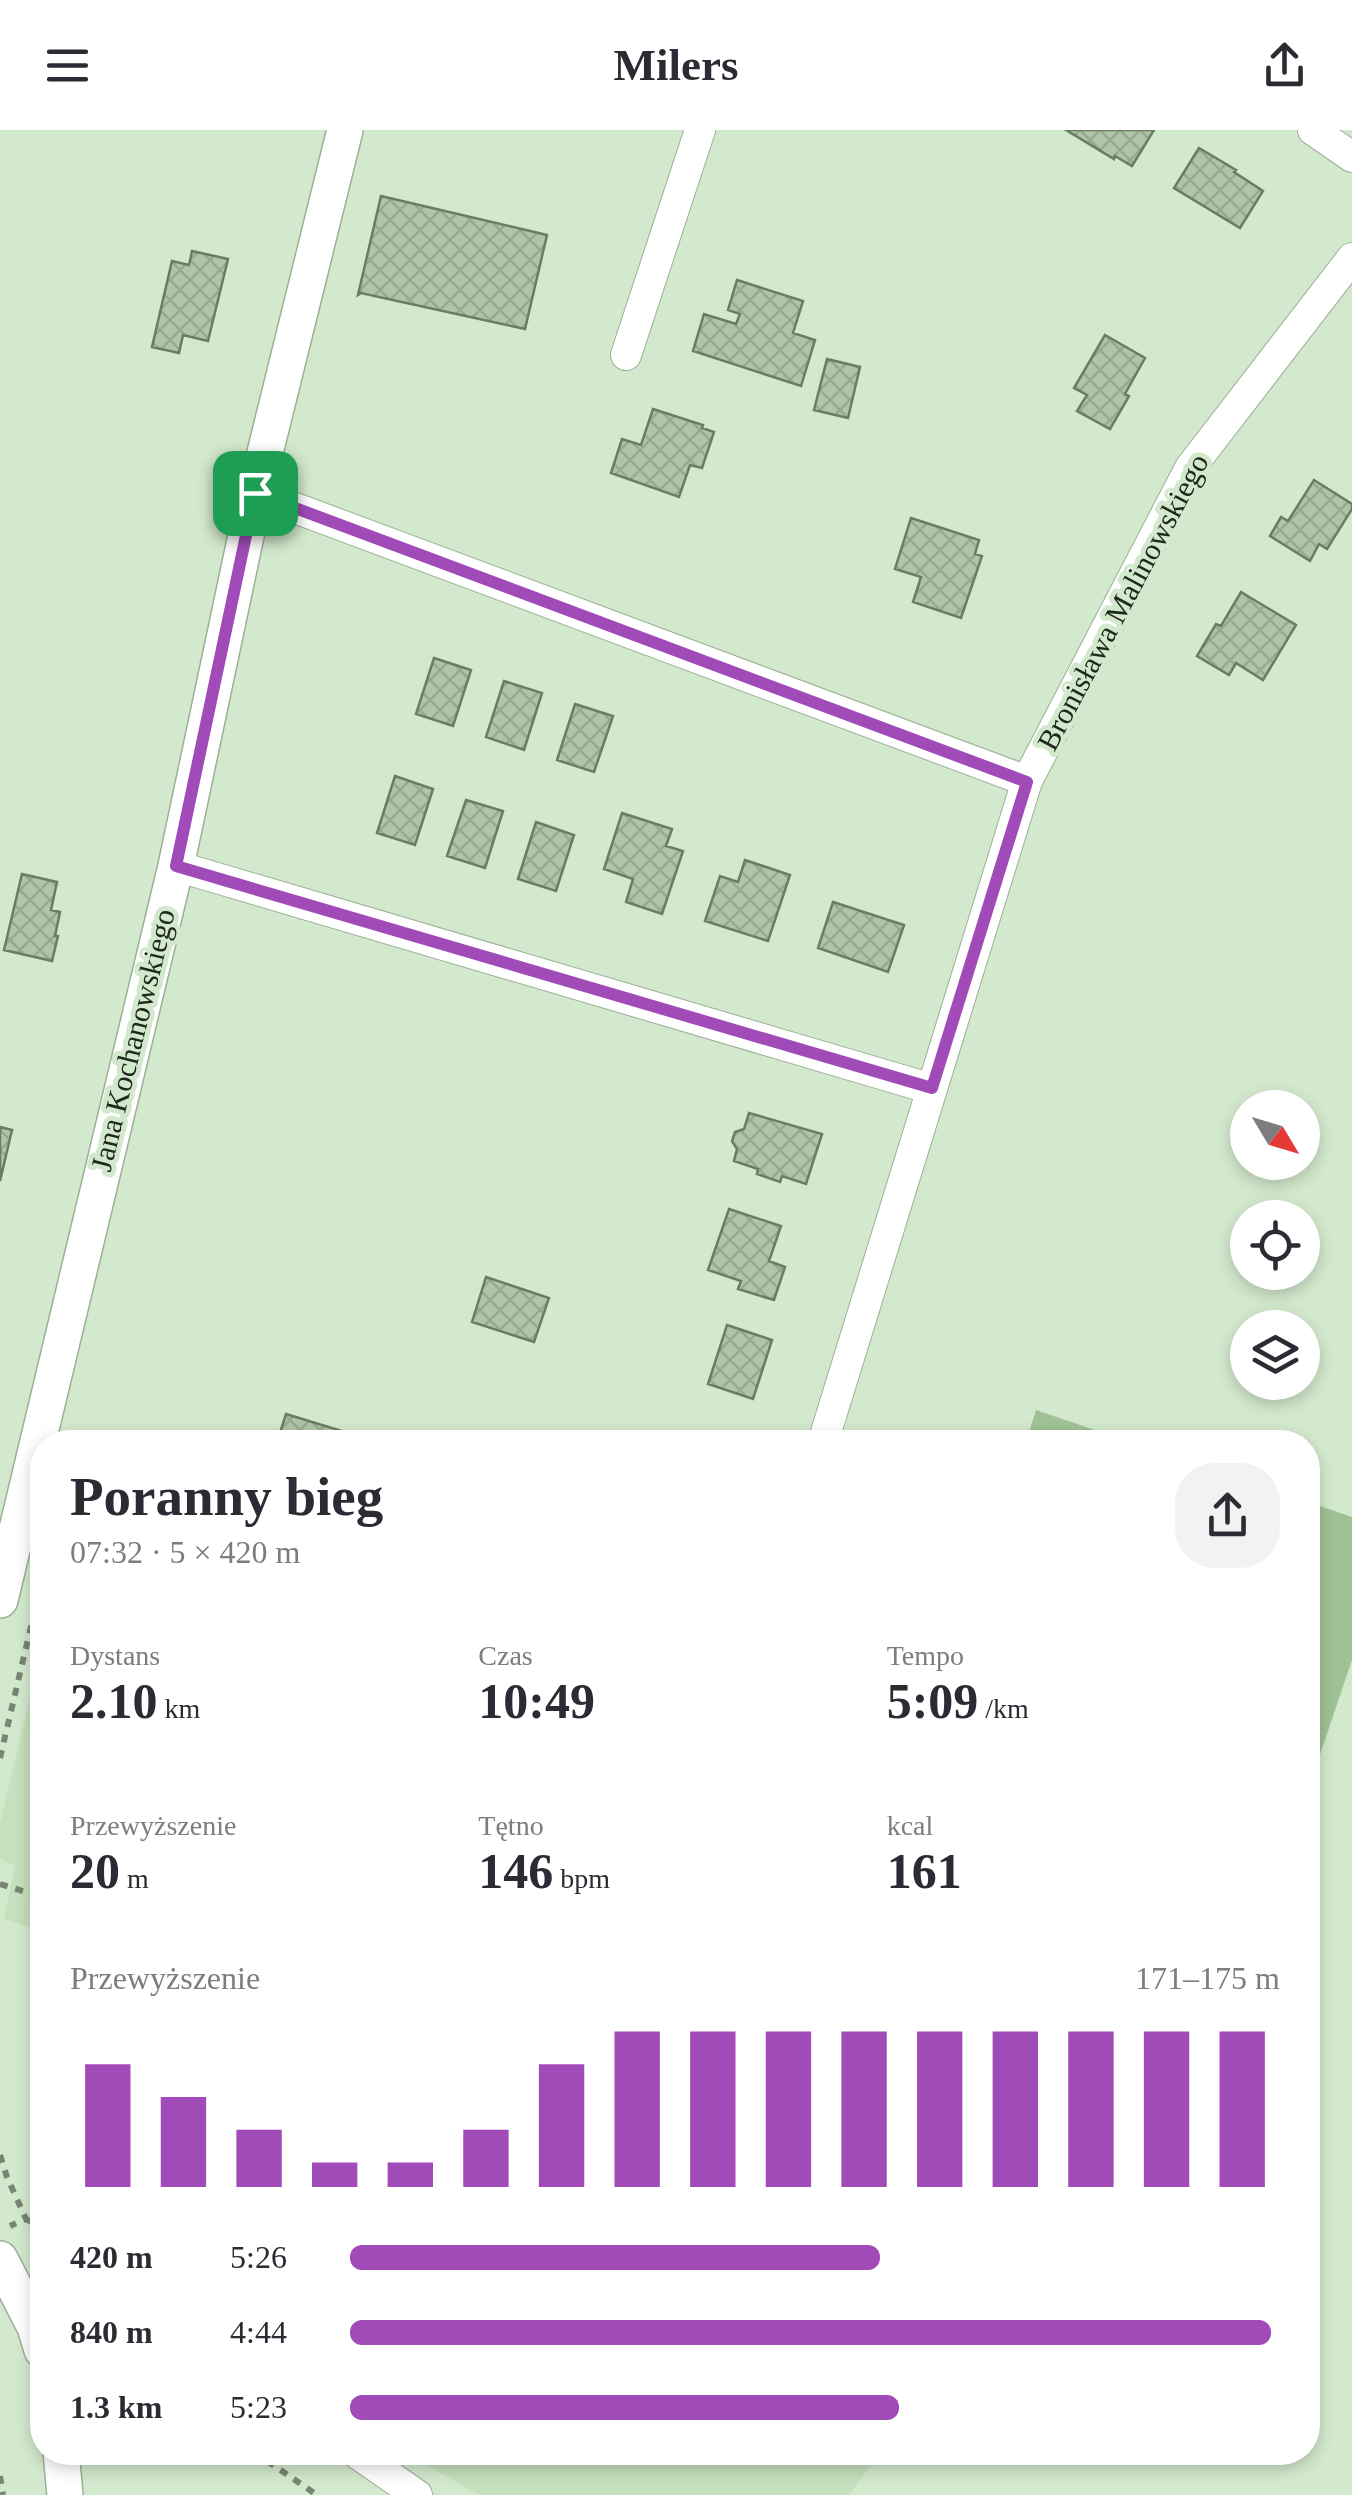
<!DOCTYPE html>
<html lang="pl">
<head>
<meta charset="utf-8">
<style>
	body { margin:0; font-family:"Times New Roman",serif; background:#f2f2f3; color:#2b2b33; height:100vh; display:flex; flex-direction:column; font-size:38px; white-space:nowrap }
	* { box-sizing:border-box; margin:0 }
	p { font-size:32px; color:#7c7c81 }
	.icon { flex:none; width:55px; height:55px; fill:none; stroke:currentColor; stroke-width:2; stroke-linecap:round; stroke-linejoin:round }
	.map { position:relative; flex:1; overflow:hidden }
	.drawer { position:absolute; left:30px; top:1300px; width:1290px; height:1035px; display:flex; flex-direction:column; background:#fff; border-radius:40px; box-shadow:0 5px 15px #0003 }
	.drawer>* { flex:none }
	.needle { width:65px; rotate:128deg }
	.buttons { position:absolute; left:1230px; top:960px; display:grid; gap:20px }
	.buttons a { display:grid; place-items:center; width:90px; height:90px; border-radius:50%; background:#fff; box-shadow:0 5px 15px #0003; font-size:50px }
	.pin { position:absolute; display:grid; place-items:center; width:85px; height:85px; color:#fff; margin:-42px; border-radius:20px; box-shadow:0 5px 15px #0006 }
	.round { display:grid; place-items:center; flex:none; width:105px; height:105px; border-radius:40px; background:#f2f2f3 }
	.summary { display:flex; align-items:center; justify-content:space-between; height:170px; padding:0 40px }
	h1 { font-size:55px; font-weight:700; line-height:75px }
	.figures { display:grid; grid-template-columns:repeat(3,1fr); gap:15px; height:170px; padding:10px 40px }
	.figures div { display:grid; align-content:center }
	.figures b { font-size:50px; font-weight:700 }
	.figures small { font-size:28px; font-weight:400 }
	.figures p { font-size:28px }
	.chart { height:280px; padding:20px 40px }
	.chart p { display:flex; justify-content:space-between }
	.chart svg { width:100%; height:180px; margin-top:10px; stroke:#a14bb9; stroke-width:6 }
	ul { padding:0 40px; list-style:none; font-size:32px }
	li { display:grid; grid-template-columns:160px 120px 1fr; align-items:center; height:75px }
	li i { height:25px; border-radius:12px; background:#a14bb9 }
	header { display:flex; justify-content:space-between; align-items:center; height:130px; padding:0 40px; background:#fff; font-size:45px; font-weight:700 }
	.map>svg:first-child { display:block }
	.built { fill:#c5e0bd }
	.pitch { fill:#9fc295 }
	.building { fill:url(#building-cross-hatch); stroke:#697d64; stroke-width:2.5 }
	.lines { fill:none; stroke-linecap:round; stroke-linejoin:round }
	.minor-casing { stroke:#9bb095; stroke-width:32 }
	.tertiary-casing { stroke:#9bb095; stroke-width:38 }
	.path { stroke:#778673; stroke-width:6; stroke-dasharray:8 8; stroke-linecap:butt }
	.minor { stroke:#fff; stroke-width:30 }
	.tertiary { stroke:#fff; stroke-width:35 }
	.route-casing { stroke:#fff; stroke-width:20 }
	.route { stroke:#a14bb9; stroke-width:12 }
	.labels { text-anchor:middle; stroke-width:10; stroke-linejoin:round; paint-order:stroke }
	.street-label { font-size:30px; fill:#20281d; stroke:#d3e9cd }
</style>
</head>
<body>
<header><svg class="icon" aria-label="menu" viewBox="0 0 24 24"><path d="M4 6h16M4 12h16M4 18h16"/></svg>Milers<svg class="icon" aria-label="share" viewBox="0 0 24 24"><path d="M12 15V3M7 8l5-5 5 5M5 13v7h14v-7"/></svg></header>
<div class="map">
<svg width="1352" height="2365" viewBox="0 0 1352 2365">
	<defs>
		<pattern id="building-cross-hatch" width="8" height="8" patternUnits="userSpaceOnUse" patternTransform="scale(2.5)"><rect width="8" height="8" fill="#afc5a9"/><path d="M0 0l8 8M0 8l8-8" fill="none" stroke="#96a991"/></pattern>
	</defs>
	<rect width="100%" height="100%" fill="#d3e9cd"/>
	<path class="built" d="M 42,1517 L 42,1800 L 4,1789 L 15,1736 L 0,1729 L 0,1693 Z
		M 404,2323 L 880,2323 L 849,2365 L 480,2365 Z"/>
	<path class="pitch" d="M 1036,1280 L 1130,1312 L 1026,1312 Z
		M 1308,1372 L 1352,1387 L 1352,1530 L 1308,1660 Z"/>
	<path class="building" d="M 1066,0 L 1154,0 L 1132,36 L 1115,26 L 1114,29 Z
		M 1199,18 L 1236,40 L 1234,42 L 1263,61 L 1240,98 L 1174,58 Z
		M 381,66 L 547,105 L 525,199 L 361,163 L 358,165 Z
		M 192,121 L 228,129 L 208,211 L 183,205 L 179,223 L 152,217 L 172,131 L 189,135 Z
		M 737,150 L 803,171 L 793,203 L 815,210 L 801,256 L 693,221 L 704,184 L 736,194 L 740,184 L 728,180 Z
		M 1105,205 L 1145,228 L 1125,264 L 1129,266 L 1128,268 L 1110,299 L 1077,281 L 1087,265 L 1074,258 Z
		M 827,229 L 860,237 L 848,288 L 814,280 Z
		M 653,279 L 703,295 L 702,298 L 714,302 L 702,338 L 690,335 L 679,367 L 611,343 L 622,309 L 641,315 Z
		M 1314,350 L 1352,374 L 1352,379 L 1327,419 L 1319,414 L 1310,431 L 1270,406 L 1281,387 L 1288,391 Z
		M 911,388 L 979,410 L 975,424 L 982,426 L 961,488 L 913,472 L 921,447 L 895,439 Z
		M 1241,462 L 1296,495 L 1263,550 L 1236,533 L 1229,545 L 1197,526 L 1216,494 L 1221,496 Z
		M 434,528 L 471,540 L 453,596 L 416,584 Z
		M 504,551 L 542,563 L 524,620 L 486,607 Z
		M 575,574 L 613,586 L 594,642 L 557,630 Z
		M 395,646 L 433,659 L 415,715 L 377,703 Z
		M 466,670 L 503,681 L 485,738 L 447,726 Z
		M 622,683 L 672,699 L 666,716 L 683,721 L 662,784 L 626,772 L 633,749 L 604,739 Z
		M 536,692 L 574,705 L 556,761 L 518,749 Z
		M 745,730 L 790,745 L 768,811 L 705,791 L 720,746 L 738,752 Z
		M 22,744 L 57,752 L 51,780 L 60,782 L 55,806 L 58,806 L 52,831 L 4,820 Z
		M 833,772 L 904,795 L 888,842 L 818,818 Z
		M 749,983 L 822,1004 L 806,1054 L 782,1046 L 780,1052 L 757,1044 L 758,1039 L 734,1031 L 737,1019 L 732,1011 L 735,1002 L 744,999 Z
		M 0,997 L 12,1000 L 0,1051 Z
		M 729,1079 L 781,1096 L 769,1131 L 785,1137 L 774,1170 L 738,1159 L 741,1151 L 708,1140 Z
		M 486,1147 L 549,1168 L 534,1212 L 472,1192 Z
		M 727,1195 L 772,1210 L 753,1269 L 708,1254 Z
		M 286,1284 L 345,1302 L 341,1312 L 277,1312 Z"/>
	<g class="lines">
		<defs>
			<path id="minor" d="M 1313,0 L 1352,27
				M 626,225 L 700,0
				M 255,363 L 1027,651
				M 176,736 L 932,959
				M 823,1312 L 1027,651 L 1190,338 L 1352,128
				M 355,2322 L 417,2365"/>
			<path id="tertiary" d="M 0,1470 L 176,736 L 255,363 L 345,0
				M 0,2129 L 35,2197 L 42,2220
				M 61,2322 L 65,2365"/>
		</defs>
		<use href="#minor" class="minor-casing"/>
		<use href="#tertiary" class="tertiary-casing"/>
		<path class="path" d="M 0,1628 L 33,1488
			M 0,1754 L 42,1767
			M 0,2025 L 7,2047 L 26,2089 L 10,2096
			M 26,2089 L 42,2098
			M 254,2322 L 317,2365
			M 0,2346 L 3,2365"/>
		<use href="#minor" class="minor"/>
		<use href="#tertiary" class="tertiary"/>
	</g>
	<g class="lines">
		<defs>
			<path id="route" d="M 255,363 L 1027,652 L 932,958 L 176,736 Z"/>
		</defs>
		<use href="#route" class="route-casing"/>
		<use href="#route" class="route"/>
	</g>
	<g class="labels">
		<g class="street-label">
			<text transform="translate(1123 472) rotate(-62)" y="10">Bronisława Malinowskiego</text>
			<text transform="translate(133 910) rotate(-76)" y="10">Jana Kochanowskiego</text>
		</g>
	</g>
</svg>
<div class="buttons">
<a><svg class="needle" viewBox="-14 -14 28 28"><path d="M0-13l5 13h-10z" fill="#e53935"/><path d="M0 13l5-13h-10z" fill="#7c7c81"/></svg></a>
<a><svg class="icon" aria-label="locate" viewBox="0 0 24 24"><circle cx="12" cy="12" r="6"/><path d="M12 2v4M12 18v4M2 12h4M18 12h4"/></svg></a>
<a><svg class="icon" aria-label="layers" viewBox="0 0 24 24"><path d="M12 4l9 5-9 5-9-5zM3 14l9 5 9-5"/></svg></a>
</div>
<div class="pin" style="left:255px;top:363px;background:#1e9e55"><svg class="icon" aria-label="arrive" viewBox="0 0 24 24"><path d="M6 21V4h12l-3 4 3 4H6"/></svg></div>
<section class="drawer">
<div class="summary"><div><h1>Poranny bieg</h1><p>07:32 · 5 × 420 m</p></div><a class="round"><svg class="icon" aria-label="share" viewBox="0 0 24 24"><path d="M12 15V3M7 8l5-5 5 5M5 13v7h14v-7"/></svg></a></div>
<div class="figures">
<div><p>Dystans</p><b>2.10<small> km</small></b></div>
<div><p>Czas</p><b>10:49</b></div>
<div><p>Tempo</p><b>5:09<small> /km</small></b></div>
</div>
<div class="figures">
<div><p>Przewyższenie</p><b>20<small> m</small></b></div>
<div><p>Tętno</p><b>146<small> bpm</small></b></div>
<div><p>kcal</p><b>161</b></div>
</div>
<div class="chart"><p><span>Przewyższenie</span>171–175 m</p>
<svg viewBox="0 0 160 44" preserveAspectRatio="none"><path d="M5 44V14M15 44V22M25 44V30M35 44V38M45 44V38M55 44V30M65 44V14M75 44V6M85 44V6M95 44V6M105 44V6M115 44V6M125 44V6M135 44V6M145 44V6M155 44V6"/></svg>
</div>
<ul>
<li><b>420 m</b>5:26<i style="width:57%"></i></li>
<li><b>840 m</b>4:44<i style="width:99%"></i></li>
<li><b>1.3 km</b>5:23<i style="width:59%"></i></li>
</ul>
</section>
</div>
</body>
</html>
